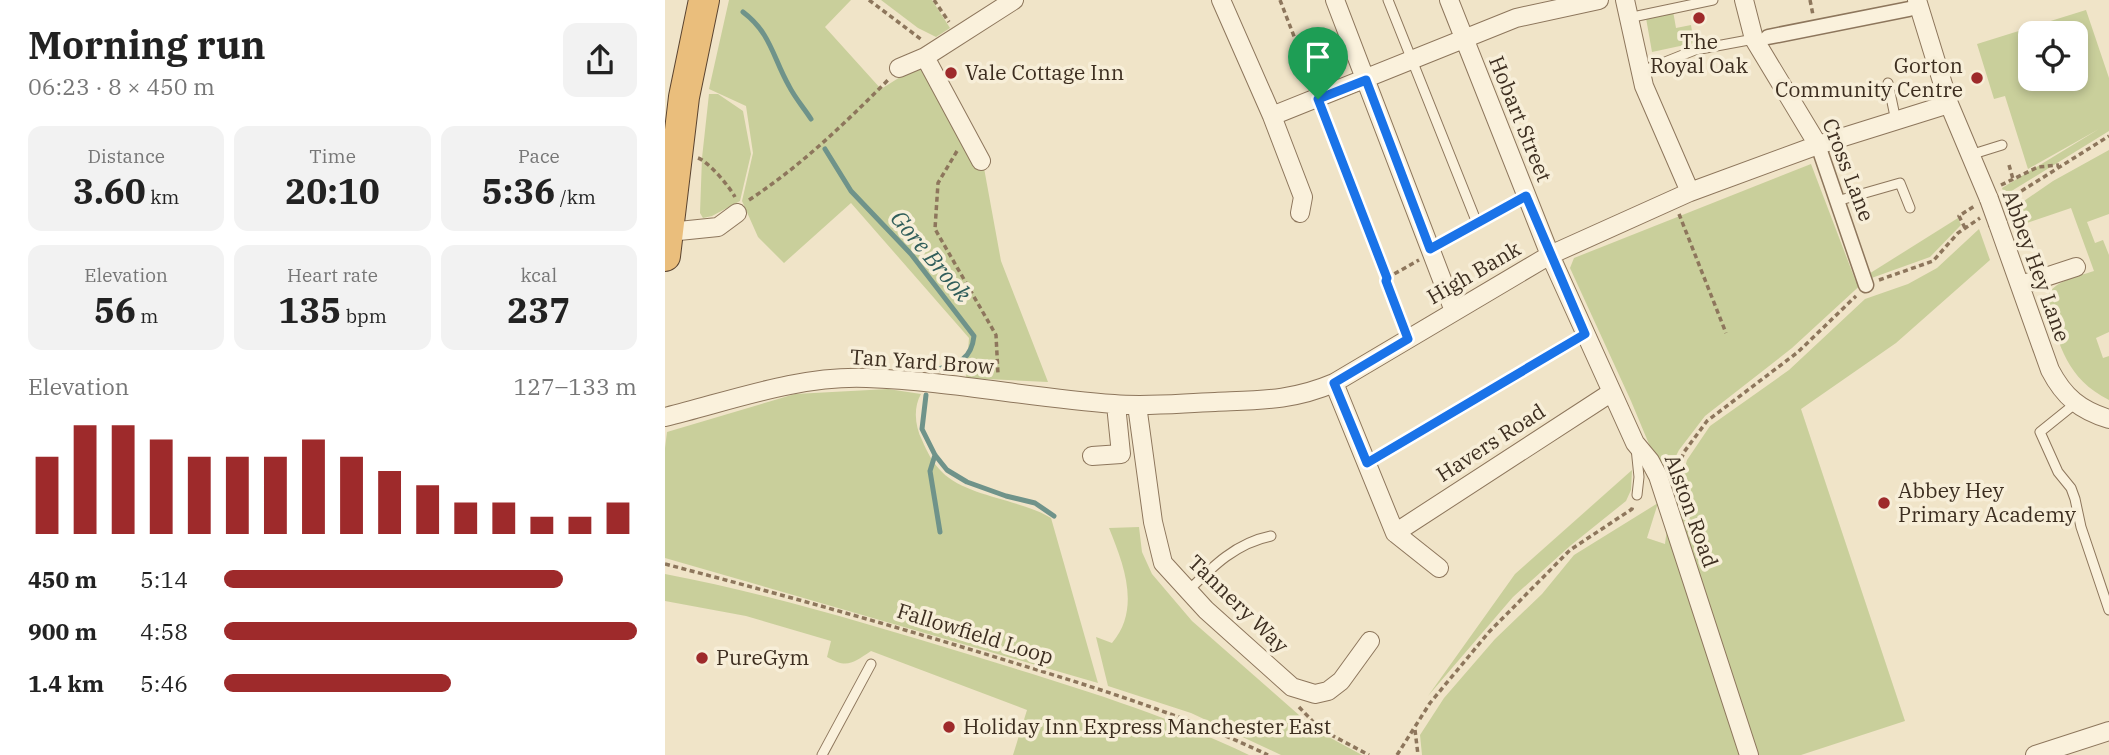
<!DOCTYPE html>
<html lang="en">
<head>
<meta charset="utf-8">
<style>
	body { margin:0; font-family:"IBM Plex Serif",serif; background:#f2f2f2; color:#222; height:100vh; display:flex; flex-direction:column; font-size:26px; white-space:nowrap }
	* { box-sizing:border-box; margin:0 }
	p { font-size:23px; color:#767676 }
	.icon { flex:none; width:38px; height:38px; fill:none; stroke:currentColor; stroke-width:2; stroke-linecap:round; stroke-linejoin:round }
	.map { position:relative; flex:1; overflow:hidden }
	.panel { display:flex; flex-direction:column; background:#fff; width:665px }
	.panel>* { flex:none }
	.buttons { position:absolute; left:1353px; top:21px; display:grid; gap:14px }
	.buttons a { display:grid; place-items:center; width:70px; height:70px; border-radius:14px; background:#fff; box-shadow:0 4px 10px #0003; font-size:35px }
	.pin { position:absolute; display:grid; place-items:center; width:60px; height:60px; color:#fff; margin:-72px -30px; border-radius:50% 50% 50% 0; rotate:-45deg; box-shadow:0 0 7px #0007 }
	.pin .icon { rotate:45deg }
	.round { display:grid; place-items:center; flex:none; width:74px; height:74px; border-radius:14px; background:#f2f2f2 }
	.headline { display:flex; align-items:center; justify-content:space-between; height:119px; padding:0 28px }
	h1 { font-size:38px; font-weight:700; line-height:52px }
	.stats { display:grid; grid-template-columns:repeat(3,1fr); gap:10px; height:119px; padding:7px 28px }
	.stats div { display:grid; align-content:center; border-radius:14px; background:#f2f2f2; text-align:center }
	.stats b { font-size:35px; font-weight:700 }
	.stats small { font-size:19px; font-weight:400 }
	.stats p { font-size:19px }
	.chart { height:196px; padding:14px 28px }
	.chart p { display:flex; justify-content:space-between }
	.chart svg { width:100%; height:126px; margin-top:7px; stroke:#9e2a2b; stroke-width:6 }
	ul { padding:0 28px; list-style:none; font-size:23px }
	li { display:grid; grid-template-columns:112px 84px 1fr; align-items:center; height:52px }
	li i { height:18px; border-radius:9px; background:#9e2a2b }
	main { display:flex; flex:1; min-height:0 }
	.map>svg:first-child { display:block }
	.green { fill:#c9cf9b; fill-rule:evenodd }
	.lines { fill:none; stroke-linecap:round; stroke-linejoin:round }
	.stream { stroke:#6f938a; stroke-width:5 }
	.service-casing { stroke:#8d765c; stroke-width:11 }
	.pedestrian-casing { stroke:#8d765c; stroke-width:17 }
	.minor-casing { stroke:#8d765c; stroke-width:20 }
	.trunk-casing { stroke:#5b4430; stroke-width:32 }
	.path { stroke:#8d765c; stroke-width:3.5; stroke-dasharray:5 3.5; stroke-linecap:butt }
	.service { stroke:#faf1dc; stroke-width:9 }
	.pedestrian { stroke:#faf1dc; stroke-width:14 }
	.minor { stroke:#faf1dc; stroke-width:18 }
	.trunk { stroke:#eabe7c; stroke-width:30 }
	.minor-bridge-casing { stroke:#8d765c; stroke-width:20; stroke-linecap:butt }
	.minor-bridge { stroke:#faf1dc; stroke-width:18 }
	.route-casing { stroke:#fff; stroke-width:14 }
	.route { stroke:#1a73e8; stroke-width:9 }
	.poi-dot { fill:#9e2a2b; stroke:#f7eed8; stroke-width:2.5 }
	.labels { text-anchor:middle; stroke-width:7; stroke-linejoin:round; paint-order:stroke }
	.poi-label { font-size:21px; fill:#3d2e20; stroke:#f7eed8; text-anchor:start }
	.street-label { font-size:21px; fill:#3d2e20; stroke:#f7eed8 }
	.water-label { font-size:23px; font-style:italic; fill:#2f5d5a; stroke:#f7eed8 }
</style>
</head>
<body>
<main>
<section class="panel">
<div class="headline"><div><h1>Morning run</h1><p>06:23 · 8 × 450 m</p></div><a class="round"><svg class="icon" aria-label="share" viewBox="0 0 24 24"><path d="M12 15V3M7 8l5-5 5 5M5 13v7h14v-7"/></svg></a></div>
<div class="stats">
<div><p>Distance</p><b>3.60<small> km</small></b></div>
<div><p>Time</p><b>20:10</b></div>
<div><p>Pace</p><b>5:36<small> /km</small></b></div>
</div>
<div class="stats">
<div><p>Elevation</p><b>56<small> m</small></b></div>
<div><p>Heart rate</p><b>135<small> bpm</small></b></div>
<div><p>kcal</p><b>237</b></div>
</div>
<div class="chart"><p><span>Elevation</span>127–133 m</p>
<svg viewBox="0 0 160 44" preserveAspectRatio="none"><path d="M5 44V17M15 44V6M25 44V6M35 44V11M45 44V17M55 44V17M65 44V17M75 44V11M85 44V17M95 44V22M105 44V27M115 44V33M125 44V33M135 44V38M145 44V38M155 44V33"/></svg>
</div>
<ul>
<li><b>450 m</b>5:14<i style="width:82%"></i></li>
<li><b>900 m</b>4:58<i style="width:100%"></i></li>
<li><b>1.4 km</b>5:46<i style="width:55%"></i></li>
</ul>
</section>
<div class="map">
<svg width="1444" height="755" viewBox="0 0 1444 755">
	<rect width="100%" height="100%" fill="#f0e4c8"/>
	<path class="green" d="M 64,0 L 186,0 L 160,27 L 216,89 L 256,64 L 319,168 L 336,261 L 383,382 L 301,378 L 304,338 L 186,203 L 119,263 L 93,237 L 77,201 L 88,153 L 81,106 L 44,89 Z
		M 216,0 L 267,0 L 285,28 L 271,37 L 253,28 Z
		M 1421,10 L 1444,78 L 1444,131 L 1340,195 L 1337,188 L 1434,129 L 1363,169 L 1340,96 L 1329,99 L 1312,44 ZM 1410,33 L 1410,79 L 1365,79 L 1365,33 Z
		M 1008,11 L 1011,28 L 1026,25 L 1029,43 L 987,52 L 981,18 Z
		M 44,94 L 53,94 L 78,111 L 86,154 L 75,201 L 47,216 L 38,218 L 35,213 L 37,158 Z
		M 1444,150 L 1444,214 L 1422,222 L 1430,243 L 1438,240 L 1444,255 L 1444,332 L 1431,338 L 1438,358 L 1444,356 L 1444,400 C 1401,378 1396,347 1381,305 C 1380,282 1412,277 1429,271 L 1406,208 L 1362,223 L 1354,232 L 1346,210 L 1388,181 Z
		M 1146,164 L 1191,282 L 1293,218 L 1296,225 L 1265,257 L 1201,280 L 1127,348 L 1040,416 L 1014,450 L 999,480 L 966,401 L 905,268 L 909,258 Z
		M 1314,229 L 1325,260 L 1231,343 L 1136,409 L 1240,721 L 1136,755 L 1089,755 L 1009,496 L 1013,493 L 1022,460 L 1045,426 L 1124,370 L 1200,299 L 1243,284 L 1272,268 Z
		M 223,389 L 256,394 C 248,408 250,426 257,440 C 262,452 268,463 277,472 C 302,497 355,499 386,518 L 433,683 L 0,558 L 0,448 L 2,432 L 130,394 Z
		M 967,470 L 966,490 L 961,501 L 905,546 L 848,597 L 763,696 L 850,574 Z
		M 993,503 L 982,538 L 1000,544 L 1003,521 L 1078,755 L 757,755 L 755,735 L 779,698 L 830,639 L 877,594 L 909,555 Z
		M 474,527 L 477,552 L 487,574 L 527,621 L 651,730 L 697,755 L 616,755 L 526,713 L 443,686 L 431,637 L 447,643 C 476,609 459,565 444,528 Z
		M 0,574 C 105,594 207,625 309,656 C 403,685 496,712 584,755 L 348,755 L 362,710 L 206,651 C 188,663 182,669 162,657 L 166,641 L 81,616 L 0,601 Z"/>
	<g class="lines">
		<path class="stream" d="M 78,12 C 106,33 108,58 124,86 C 130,98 139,108 146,119
			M 160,149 L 186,191 L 246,254 L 309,336 C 306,363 289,364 267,371
			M 261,395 L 257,429 L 270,455 L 282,470 L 302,482 L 341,496 L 370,503 L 389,516
			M 270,455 L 265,471 L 275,532"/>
		<defs>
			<path id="service" d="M 723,0 L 812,223
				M 963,18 L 1048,0
				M 975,72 L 1030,50 L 1089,39
				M 1223,83 L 1231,121
				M 1305,155 L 1337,145
				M 1172,201 L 1235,183 L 1245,208
				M 765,249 L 861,196
				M 1411,403 L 1375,432 L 1393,472 L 1406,488 L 1410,499 L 1416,527 L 1444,610
				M 971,448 L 974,477 L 972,495
				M 702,463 L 920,334
				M 523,591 C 548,566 571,543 606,536
				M 157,755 L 206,664"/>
			<path id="pedestrian" d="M 1103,37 L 1244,9
				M 1153,145 L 1201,285"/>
			<path id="minor" d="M 556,0 L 607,116 L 638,197 L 635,213
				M 670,0 L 789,311
				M 784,0 L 885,255 L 970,443 L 985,461 L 993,476 L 1084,755
				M 960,0 L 979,86 L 1025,192
				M 1079,0 L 1089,39 L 1153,145
				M 1252,0 L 1284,104 L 1324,199
				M 260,57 L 316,161
				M 234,68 L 260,57 L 349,0
				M 607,116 L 851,18 L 934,0
				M 1333,224 L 1385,370 C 1399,397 1415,410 1444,419
				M 4,232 L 53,227 L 72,213
				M 1356,285 L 1411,267
				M 669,383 L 730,533 L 774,568
				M 472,405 L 488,522 L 498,563 L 541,610 L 627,687 L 650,694 L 663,691 L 676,681 L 705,641
				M 0,417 C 65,401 134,375 202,378 C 285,381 366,398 449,404 C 483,407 516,403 550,402 C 594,400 627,401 669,383 L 885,255 L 1025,192 L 1153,145 L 1284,104
				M 427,456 L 456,454 L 451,405
				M 730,533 L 947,392
				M 1370,755 L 1444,731"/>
			<path id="trunk" d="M 0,256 L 19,97 L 39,0"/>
		</defs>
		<use href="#service" class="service-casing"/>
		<use href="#pedestrian" class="pedestrian-casing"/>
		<use href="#minor" class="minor-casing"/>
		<use href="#trunk" class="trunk-casing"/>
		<path class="path" d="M 204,0 L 257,40
			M 269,0 L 284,22
			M 615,0 L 647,83
			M 1145,0 L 1148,15
			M 658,113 L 722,278 L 721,281 L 737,325
			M 292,151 L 273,183 L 270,229 L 331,335 L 333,374
			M 33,158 C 44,162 64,186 70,197
			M 1344,165 L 1348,179
			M 1336,185 L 1373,167 L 1394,165
			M 84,200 C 137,165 178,125 223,80
			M 1342,200 L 1444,136
			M 1014,214 L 1061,333
			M 1300,228 L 1294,216 L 1311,205
			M 722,278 L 754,260
			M 1214,280 L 1268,261 L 1293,233 L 1315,218
			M 1010,475 L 1019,452 L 1042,421 L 1133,352 L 1191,296
			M 0,564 C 115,594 230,626 343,661 C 432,688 519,715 603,755
			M 634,707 L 655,729 L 704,755
			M 750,730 L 753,755
			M 732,755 L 765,703 L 824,632 L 905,550 L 967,509 L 968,505"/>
		<use href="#service" class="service"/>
		<use href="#pedestrian" class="pedestrian"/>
		<use href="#minor" class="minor"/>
		<use href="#trunk" class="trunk"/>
		<defs>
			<path id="minor-bridge" d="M 1324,199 L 1333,224"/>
		</defs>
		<use href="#minor-bridge" class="minor-bridge-casing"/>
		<use href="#minor-bridge" class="minor-bridge"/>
	</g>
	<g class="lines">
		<defs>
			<path id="route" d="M 701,80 L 765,249 L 861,196 L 920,334 L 702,463 L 669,383 L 743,339 L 721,281 L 722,278 L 653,99 Z"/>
		</defs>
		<use href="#route" class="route-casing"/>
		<use href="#route" class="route"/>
	</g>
	<g class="poi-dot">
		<circle cx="1034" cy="18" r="7"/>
		<circle cx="286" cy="73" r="7"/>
		<circle cx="1312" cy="78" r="7"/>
		<circle cx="1219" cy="503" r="7"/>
		<circle cx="37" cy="658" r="7"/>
		<circle cx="284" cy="727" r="7"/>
	</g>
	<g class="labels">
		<g class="poi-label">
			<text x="1034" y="49" text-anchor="middle">The<tspan x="1034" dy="24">Royal Oak</tspan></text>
			<text x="1298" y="73" text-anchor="end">Gorton<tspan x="1298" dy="24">Community Centre</tspan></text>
			<text x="300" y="80">Vale Cottage Inn</text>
			<text x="1233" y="498">Abbey Hey<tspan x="1233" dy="24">Primary Academy</tspan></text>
			<text x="51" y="665">PureGym</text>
			<text x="298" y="734">Holiday Inn Express Manchester East</text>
		</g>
		<g class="street-label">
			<text transform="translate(855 119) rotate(68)" y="7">Hobart Street</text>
			<text transform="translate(1183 170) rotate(69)" y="7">Cross Lane</text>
			<text transform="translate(1371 266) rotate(70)" y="7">Abbey Hey Lane</text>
			<text transform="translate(809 273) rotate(-30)" y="7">High Bank</text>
			<text transform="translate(257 362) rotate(4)" y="7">Tan Yard Brow</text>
			<text transform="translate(826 443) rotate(-33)" y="7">Havers Road</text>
			<text transform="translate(1026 511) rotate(70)" y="7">Alston Road</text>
			<text transform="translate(573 604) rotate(44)" y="7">Tannery Way</text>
			<text transform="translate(310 634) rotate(17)" y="7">Fallowfield Loop</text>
		</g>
		<g class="water-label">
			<text transform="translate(266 256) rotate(50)" y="8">Gore Brook</text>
		</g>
	</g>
</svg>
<div class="buttons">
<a><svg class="icon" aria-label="locate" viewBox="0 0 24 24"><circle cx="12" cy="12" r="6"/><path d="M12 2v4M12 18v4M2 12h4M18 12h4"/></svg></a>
</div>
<div class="pin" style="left:653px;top:99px;background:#1e9e55"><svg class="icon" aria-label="arrive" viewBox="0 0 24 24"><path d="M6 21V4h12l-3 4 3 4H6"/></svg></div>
</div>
</main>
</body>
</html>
